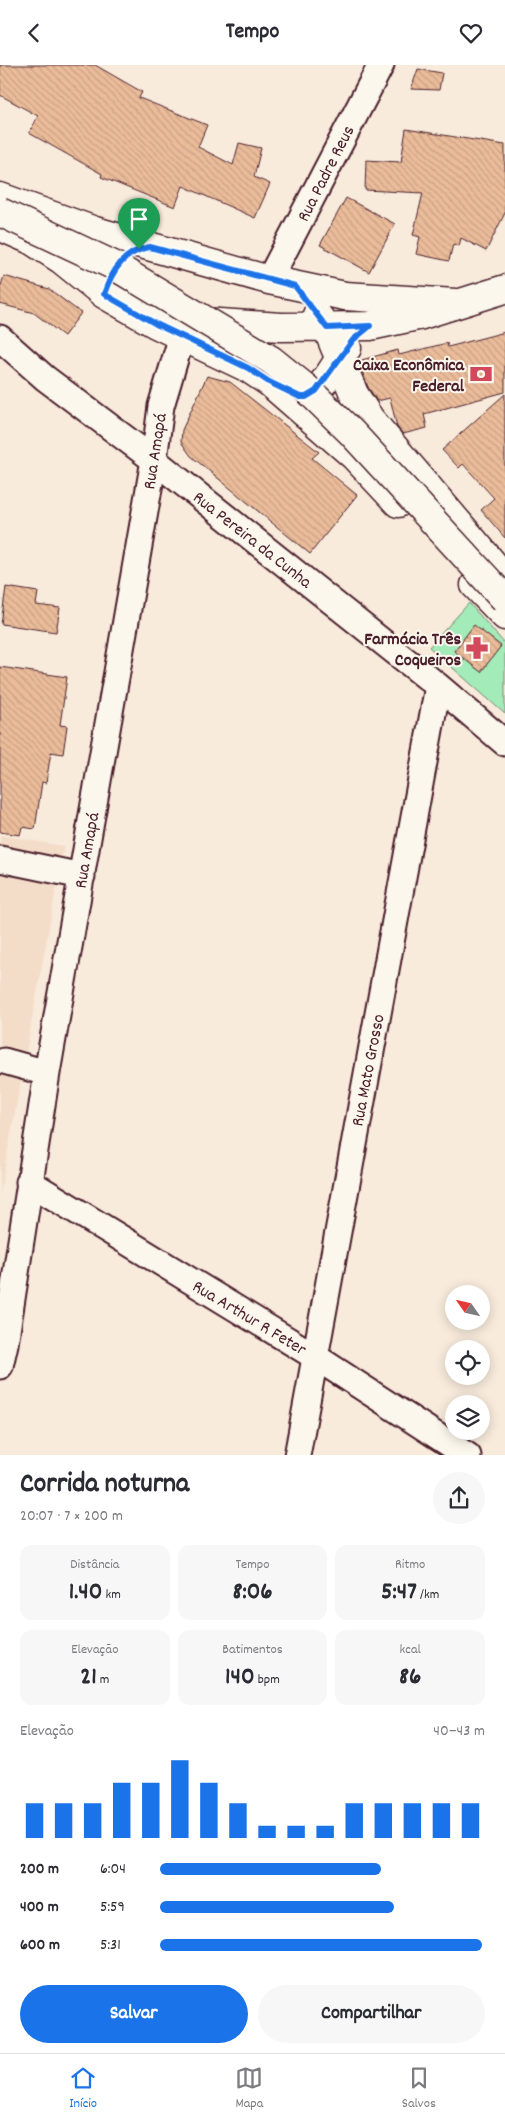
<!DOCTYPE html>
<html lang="pt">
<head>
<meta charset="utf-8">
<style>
	body { margin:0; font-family:Dekko,sans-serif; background:#f7f7f7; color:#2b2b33; height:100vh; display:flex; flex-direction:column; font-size:19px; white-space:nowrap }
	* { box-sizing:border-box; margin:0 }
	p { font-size:16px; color:#7c7c81 }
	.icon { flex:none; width:28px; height:28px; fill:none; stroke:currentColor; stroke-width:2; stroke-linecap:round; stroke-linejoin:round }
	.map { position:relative; height:1390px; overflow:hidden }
	.side { display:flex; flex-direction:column; background:#fff; flex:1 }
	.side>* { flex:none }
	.needle { width:32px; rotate:304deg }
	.tools { position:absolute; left:445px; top:1220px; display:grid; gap:10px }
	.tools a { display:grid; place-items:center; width:45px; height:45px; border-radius:50%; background:#fff; box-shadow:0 2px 12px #0003; font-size:25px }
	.pin { position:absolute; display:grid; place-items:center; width:42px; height:42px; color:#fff; margin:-51px -21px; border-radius:50% 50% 50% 0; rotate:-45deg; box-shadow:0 0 5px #0007 }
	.pin .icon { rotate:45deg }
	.round { display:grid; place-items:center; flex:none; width:52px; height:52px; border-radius:26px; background:#f7f7f7 }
	.summary { display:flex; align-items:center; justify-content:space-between; height:85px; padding:0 20px }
	h1 { font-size:28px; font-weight:700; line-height:38px }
	.metrics { display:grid; grid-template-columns:repeat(3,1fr); gap:8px; height:85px; padding:5px 20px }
	.metrics div { display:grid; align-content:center; border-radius:12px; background:#f7f7f7; text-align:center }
	.metrics b { font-size:25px; font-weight:700 }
	.metrics small { font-size:14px; font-weight:400 }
	.metrics p { font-size:14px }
	.chart { height:140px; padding:10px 20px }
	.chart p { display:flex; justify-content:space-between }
	.chart svg { width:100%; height:90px; margin-top:5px; stroke:#1a73e8; stroke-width:6 }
	.button { display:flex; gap:10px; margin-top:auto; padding:10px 20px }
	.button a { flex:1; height:58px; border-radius:30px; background:#1a73e8; color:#fff; font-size:20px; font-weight:700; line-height:58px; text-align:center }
	.button a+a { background:#f7f7f7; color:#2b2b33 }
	ul { padding:0 20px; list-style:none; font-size:16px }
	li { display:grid; grid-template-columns:80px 60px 1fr; align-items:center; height:38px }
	li i { height:12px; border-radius:6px; background:#1a73e8 }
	header { display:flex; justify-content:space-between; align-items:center; height:65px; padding:0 20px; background:#fff; font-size:22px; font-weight:700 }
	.tab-bar { display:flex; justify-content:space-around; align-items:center; height:70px; border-top:1px solid #e1e1e2; background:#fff; font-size:14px; color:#7c7c81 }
	.tab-bar a { display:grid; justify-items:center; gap:2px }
	.tab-bar .on { color:#1a73e8 }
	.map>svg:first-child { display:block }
	.built { fill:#f4ddc8 }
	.park { fill:#a3ebb8; stroke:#768572 }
	.building { fill:url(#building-back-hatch); stroke:#4a1f2b }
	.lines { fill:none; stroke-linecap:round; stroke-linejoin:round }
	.minor-casing { stroke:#4a1f2b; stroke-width:29 }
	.major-casing { stroke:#4a1f2b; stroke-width:31 }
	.minor { stroke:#fbf7ec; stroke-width:25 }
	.major { stroke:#fbf7ec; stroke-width:28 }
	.major-bridge-casing { stroke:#4a1f2b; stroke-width:31; stroke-linecap:butt }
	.major-bridge { stroke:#fbf7ec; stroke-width:28 }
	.route-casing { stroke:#fff; stroke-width:10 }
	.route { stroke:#1a73e8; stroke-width:6 }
	.labels { text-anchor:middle; stroke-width:4; stroke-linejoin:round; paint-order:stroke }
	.street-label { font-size:18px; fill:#4a1f2b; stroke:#fbf7ec }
	.poi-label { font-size:18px; font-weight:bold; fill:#4a1f2b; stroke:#fbf7ec; text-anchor:end }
</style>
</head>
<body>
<header><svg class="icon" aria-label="back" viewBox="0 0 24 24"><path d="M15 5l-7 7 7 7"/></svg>Tempo<svg class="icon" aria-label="heart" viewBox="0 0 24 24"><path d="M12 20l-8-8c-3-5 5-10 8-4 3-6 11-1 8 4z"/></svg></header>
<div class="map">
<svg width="505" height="1391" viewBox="0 0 505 1391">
	<defs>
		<pattern id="building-back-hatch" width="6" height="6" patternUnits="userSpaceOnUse" patternTransform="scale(1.25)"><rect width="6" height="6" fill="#eabc9a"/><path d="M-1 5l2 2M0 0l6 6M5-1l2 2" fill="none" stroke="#caa185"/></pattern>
	</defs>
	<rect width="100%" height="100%" fill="#f8ebdc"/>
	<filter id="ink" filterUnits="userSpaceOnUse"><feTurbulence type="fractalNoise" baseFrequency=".02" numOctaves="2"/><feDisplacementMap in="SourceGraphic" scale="10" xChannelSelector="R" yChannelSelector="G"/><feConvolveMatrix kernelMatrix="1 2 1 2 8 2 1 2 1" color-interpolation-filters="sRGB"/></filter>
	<g filter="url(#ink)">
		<path class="built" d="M 0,770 L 64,781 L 0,1129 Z"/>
		<path class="park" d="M 469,538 L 505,579 L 505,649 L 429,582 Z"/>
		<path class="building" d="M 0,0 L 95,0 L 142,27 L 139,33 L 207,60 L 198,82 L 233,100 L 239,78 L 261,83 L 254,112 L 270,119 L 255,153 L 183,121 L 175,142 L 101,112 L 102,109 L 29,68 L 38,51 L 0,30 Z
			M 418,4 L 442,8 L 439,25 L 411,24 Z
			M 406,64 L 505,80 L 505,148 L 486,186 L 461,173 L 459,181 L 453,179 L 449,196 L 416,189 L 420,172 L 413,170 L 423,128 L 365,125 L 366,95 L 401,97 Z
			M 346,133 L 395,159 L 369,207 L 320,180 Z
			M 4,211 L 49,224 L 81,248 L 64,271 L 34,248 L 0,239 L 0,223 Z
			M 505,267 L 505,327 L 424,349 L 427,363 L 403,369 L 397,362 L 390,333 L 377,336 L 368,322 L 358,296 L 398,285 L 399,290 L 447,278 L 448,282 Z
			M 207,311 L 230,317 L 319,387 L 312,393 L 357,430 L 310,489 L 191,391 L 181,377 L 182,365 Z
			M 505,329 L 505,473 L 481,445 L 494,433 L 463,399 L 459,403 L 442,385 Z
			M 6,522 L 38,527 L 36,540 L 60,543 L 56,567 L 1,559 Z
			M 474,560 L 501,581 L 481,607 L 454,586 Z
			M 0,602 L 67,612 L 60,660 L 67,661 L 63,689 L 51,687 L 46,718 L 42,717 L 35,764 L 22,762 L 20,770 L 0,767 Z"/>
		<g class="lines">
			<defs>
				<path id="minor" d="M 269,215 L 381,0
					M 0,273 L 45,313 L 154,395 L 438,621 L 505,678
					M 0,794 L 82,811
					M 4,996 L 47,1008
					M 29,1117 L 314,1291 L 468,1391
					M 0,1301 L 5,1279 L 47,1008 L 154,395 L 161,341 L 182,271
					M 297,1391 L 438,621"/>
				<path id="major" d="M 0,132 L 95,166 L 269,215 L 345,231 L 455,238
					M 8,165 L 31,175 L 62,195 L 104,229 L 156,259 L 248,303 L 269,317 L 354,391 L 398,438
					M 317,250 L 327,263 L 354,329 L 370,354 L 505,513
					M 204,257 L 281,262 L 370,261 L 422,250 L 505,224
					M 290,329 C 319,341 332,301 347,283
					M 475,520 L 505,551"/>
			</defs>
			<use href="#minor" class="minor-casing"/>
			<use href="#major" class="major-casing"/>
			<use href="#minor" class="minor"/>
			<use href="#major" class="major"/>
			<defs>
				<path id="major-bridge" d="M 0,147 L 113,200 L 271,295 L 307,324 L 352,368 L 505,534"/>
			</defs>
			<use href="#major-bridge" class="major-bridge-casing"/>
			<use href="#major-bridge" class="major-bridge"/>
		</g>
	</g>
	<g class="lines" filter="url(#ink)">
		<defs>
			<path id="route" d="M 150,182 L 295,221 L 327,263 L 370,261 L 353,275 L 316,326 L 306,332 L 300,332 L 269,317 L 248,303 L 156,259 L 104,229 C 112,206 124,186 150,182 Z"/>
		</defs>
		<use href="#route" class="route-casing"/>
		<use href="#route" class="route"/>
	</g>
	<defs>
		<symbol id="bank-bare" viewBox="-9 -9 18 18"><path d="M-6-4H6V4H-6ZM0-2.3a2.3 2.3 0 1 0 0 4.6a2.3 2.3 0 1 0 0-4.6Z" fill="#d1495b" stroke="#fbf7ec" stroke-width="2.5" paint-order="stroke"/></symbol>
		<symbol id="pharmacy-bare" viewBox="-9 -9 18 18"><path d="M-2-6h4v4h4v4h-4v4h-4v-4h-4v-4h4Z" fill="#d1495b" stroke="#fbf7ec" stroke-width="2.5" paint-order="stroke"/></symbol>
	</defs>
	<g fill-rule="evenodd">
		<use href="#bank-bare" x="465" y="293" width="32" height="32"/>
		<use href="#pharmacy-bare" x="461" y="567" width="32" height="32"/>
	</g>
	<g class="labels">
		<g class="street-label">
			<text transform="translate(325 108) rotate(-63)" y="6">Rua Padre Reus</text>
			<text transform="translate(154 386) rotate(-81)" y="6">Rua Amapá</text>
			<text transform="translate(253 474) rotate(38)" y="6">Rua Pereira da Cunha</text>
			<text transform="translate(86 785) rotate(-80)" y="6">Rua Amapá</text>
			<text transform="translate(367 1005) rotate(-79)" y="6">Rua Mato Grosso</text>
			<text transform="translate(250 1252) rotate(31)" y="6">Rua Arthur R Feter</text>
		</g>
		<g class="poi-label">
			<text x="464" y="305">Caixa Econômica<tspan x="464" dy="21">Federal</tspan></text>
			<text x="461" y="579">Farmácia Três<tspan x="461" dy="21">Coqueiros</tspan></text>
		</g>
	</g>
</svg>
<div class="tools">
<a><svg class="needle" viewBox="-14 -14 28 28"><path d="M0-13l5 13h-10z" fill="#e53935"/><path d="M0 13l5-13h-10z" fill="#7c7c81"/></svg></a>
<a><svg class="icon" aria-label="locate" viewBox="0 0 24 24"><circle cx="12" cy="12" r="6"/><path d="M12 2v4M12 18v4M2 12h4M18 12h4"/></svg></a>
<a><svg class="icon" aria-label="layers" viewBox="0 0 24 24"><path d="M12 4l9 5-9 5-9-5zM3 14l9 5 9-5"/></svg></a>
</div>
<div class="pin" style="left:139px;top:184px;background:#1e9e55"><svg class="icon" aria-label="arrive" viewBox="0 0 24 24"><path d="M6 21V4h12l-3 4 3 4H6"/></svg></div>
</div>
<section class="side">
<div class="summary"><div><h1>Corrida noturna</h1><p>20:07 · 7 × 200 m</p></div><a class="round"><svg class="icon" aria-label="share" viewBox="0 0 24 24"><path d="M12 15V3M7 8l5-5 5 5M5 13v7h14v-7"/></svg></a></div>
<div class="metrics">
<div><p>Distância</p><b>1.40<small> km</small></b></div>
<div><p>Tempo</p><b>8:06</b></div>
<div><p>Ritmo</p><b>5:47<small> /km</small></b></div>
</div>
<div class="metrics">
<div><p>Elevação</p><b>21<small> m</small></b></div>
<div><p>Batimentos</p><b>140<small> bpm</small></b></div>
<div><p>kcal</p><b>86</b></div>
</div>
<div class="chart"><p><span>Elevação</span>40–43 m</p>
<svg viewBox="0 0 160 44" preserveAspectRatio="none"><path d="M5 44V27M15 44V27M25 44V27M35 44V17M45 44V17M55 44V6M65 44V17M75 44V27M85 44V38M95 44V38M105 44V38M115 44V27M125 44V27M135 44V27M145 44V27M155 44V27"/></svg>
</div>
<ul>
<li><b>200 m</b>6:04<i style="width:68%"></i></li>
<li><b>400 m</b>5:59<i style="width:72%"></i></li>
<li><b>600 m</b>5:31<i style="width:99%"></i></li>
</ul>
<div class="button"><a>Salvar</a><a>Compartilhar</a></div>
</section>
<nav class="tab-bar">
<a class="on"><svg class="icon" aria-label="home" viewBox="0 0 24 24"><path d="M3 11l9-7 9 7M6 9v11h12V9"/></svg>Início</a>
<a><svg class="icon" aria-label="map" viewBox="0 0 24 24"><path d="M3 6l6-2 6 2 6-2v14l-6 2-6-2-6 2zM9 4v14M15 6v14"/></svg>Mapa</a>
<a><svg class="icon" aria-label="saved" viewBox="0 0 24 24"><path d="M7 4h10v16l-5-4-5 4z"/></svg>Salvos</a>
</nav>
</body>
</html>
